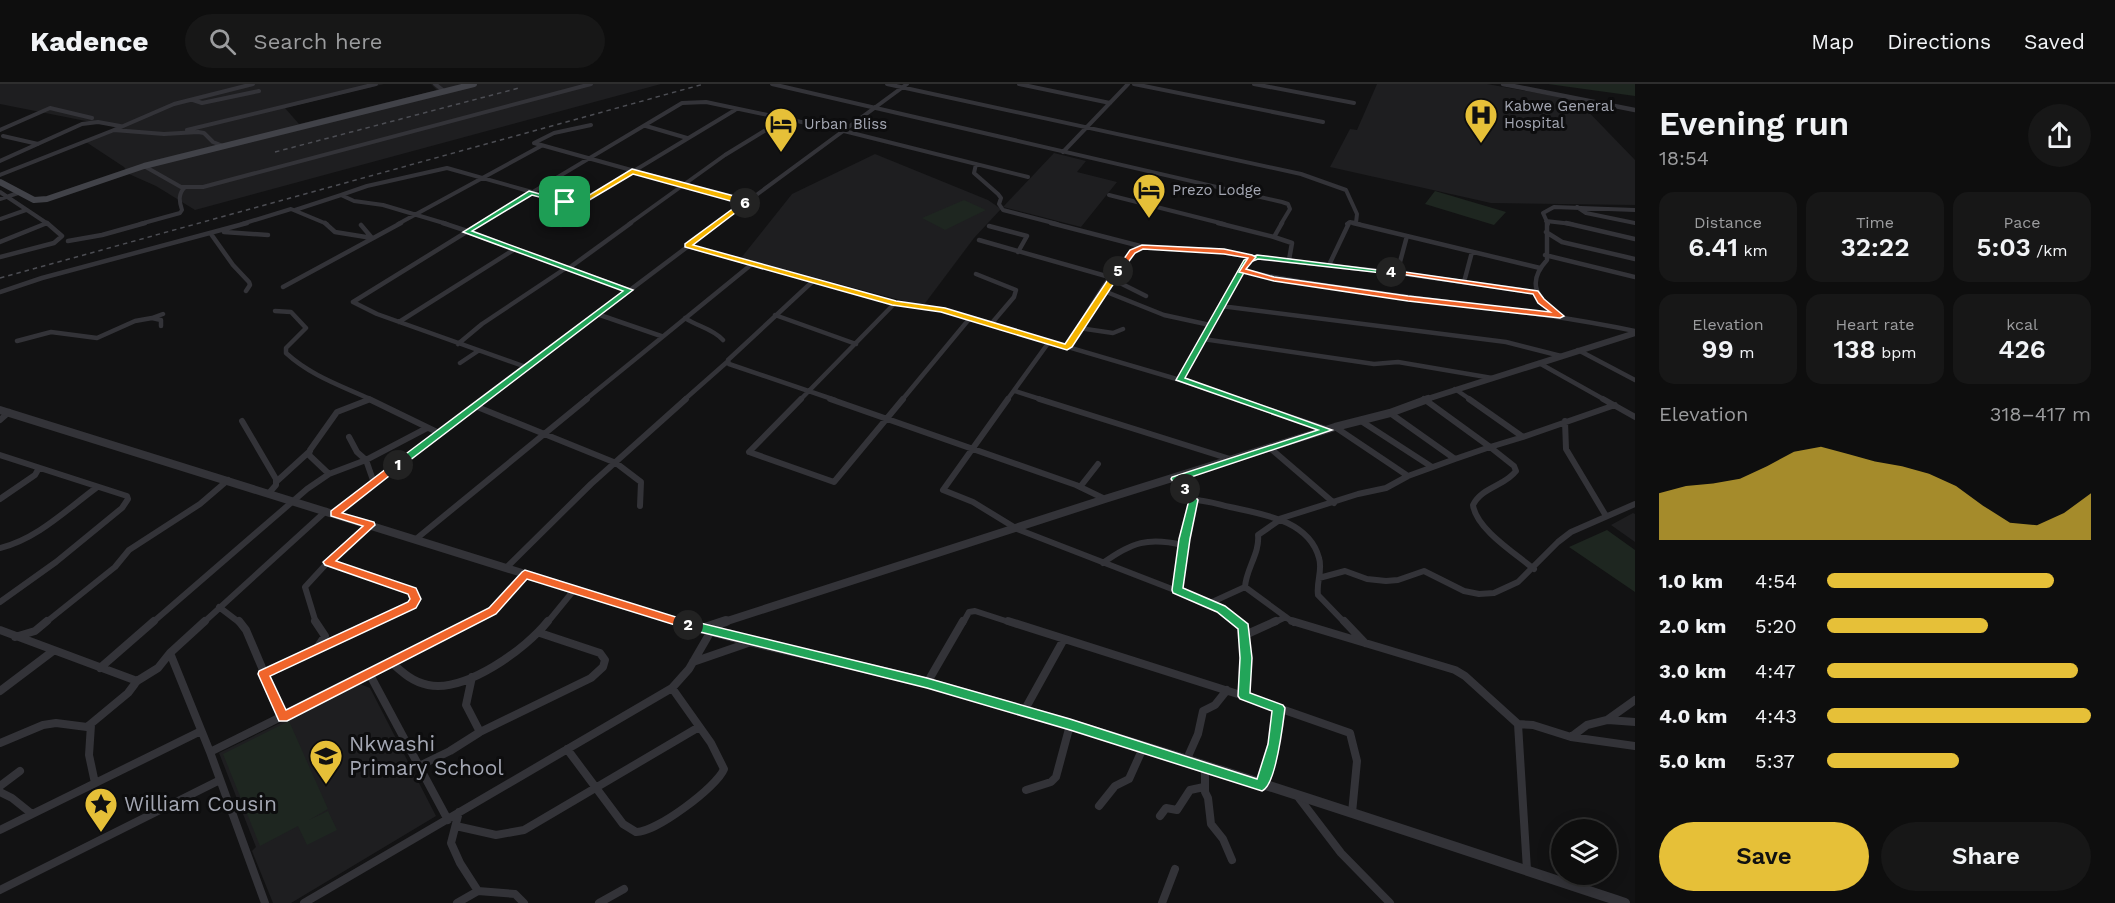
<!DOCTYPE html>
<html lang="en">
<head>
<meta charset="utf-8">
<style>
	body { margin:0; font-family:"Work Sans",sans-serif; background:#171717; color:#f1f3f6; height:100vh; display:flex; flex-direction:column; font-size:22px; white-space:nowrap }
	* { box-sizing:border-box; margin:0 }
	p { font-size:20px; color:#9b9c9e }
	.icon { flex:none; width:33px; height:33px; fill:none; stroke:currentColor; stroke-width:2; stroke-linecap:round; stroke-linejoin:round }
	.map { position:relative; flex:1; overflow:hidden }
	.sheet { display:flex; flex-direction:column; background:#0e0e0e; width:480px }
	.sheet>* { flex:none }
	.buttons { position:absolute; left:1551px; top:735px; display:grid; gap:12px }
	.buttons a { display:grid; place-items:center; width:66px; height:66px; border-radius:50%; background:#0e0e0e; box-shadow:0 3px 15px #0003,0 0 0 2px #2e2e2e; font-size:30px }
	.pin { position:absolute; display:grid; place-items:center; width:51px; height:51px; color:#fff; margin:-26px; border-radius:12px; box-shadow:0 3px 9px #0006 }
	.km { position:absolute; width:30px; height:30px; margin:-15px; border-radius:50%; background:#222; color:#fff; font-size:16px; line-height:30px; text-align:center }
	.round { display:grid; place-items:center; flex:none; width:63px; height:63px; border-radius:32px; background:#171717 }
	.head { display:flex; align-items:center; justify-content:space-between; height:102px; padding:0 24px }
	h1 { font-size:33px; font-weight:600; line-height:45px }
	.figures { display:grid; grid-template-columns:repeat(3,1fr); gap:9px; height:102px; padding:6px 24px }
	.figures div { display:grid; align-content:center; border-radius:15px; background:#171717; text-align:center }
	.figures b { font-size:26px; font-weight:600 }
	.figures small { font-size:16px; font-weight:400 }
	.figures p { font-size:16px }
	.chart { height:168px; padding:12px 24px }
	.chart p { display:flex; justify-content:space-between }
	.chart svg { width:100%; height:108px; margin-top:6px; fill:#e6c038; opacity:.7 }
	.cta { display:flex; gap:12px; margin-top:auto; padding:12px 24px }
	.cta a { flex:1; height:69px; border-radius:36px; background:#e6c038; color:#111; font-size:24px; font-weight:600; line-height:69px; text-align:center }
	.cta a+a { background:#171717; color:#f1f3f6 }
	ul { padding:0 24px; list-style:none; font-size:20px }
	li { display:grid; grid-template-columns:96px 72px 1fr; align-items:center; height:45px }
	li i { height:15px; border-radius:8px; background:#e6c038 }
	header { display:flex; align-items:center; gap:36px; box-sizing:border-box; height:84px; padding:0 30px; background:#0e0e0e; border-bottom:2px solid #2e2e2e }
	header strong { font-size:28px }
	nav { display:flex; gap:33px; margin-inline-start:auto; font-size:21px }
	.search { width:420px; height:54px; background:#171717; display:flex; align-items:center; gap:15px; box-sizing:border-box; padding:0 21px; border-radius:33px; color:#9b9c9e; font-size:22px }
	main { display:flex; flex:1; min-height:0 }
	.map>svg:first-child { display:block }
	.built { fill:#1e1e20 }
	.green { fill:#1e2620 }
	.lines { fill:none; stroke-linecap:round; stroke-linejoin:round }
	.minor-far3 { stroke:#333338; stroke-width:4 }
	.minor-far2 { stroke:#333338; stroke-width:4.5 }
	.minor-far1 { stroke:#333338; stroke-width:6 }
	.minor { stroke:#333338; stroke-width:8 }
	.tertiary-far3 { stroke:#333338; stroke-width:4.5 }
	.tertiary-far2 { stroke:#333338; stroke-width:6 }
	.tertiary-far1 { stroke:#333338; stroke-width:8 }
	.tertiary { stroke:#333338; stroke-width:10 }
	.secondary { stroke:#414248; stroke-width:6 }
	.rail { stroke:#4c4d53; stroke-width:1.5; stroke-dasharray:4.5 4; stroke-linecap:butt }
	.split-1 { fill:#22a559; stroke:#fff; stroke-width:1.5 }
	.split-2 { fill:#f0652b; stroke:#fff; stroke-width:1.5 }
	.split-3 { fill:#22a559; stroke:#fff; stroke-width:1.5 }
	.split-4 { fill:#22a559; stroke:#fff; stroke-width:1.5 }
	.split-5 { fill:#f0652b; stroke:#fff; stroke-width:1.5 }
	.split-6 { fill:#f5b400; stroke:#fff; stroke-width:1.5 }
	.split-7 { fill:#f5b400; stroke:#fff; stroke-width:1.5 }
	.labels { text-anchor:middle; stroke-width:6; stroke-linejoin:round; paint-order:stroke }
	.far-poi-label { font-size:15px; fill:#a4a7b3; stroke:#0d0d0e; text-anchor:start }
	.near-poi-label { font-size:21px; fill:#a4a7b3; stroke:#0d0d0e; text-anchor:start }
</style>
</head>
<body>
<header>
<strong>Kadence</strong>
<div class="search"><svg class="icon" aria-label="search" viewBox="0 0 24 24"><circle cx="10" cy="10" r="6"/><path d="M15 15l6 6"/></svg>Search here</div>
<nav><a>Map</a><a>Directions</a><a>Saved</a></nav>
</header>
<main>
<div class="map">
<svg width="1635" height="819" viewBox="0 0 1635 819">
	<rect width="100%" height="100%" fill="#121213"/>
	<path class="built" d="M 0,0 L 384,0 L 285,24 L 299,40 L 437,6 L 431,0 L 661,0 L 195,126 L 156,102 L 129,90 L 124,83 L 86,58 L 116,43 L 0,20 Z
		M 1377,0 L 1487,0 L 1577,16 L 1635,76 L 1635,121 L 1491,119 L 1330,83 L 1350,45 L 1357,46 Z
		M 1054,69 L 1086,77 L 1077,88 L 1117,98 L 1081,143 L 1003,123 Z
		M 875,70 L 988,116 L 1001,125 L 974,154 L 923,222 L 741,174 L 792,110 Z
		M 1633,429 L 1635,430 L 1635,458 L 1611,441 Z
		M 360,600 L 370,604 L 436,732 L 291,819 L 273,819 L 252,767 L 256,763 L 219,669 Z"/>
	<path class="green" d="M 1548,0 L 1635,0 L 1635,12 Z
		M 1435,107 L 1506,128 L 1494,141 L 1425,120 Z
		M 964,116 L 986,126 L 945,146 L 922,134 Z
		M 1607,446 L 1635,466 L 1635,508 L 1569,463 Z
		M 289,637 L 328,725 L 309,736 L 328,727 L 337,746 L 307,761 L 298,742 L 260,762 L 223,670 Z"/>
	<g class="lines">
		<path class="minor-far3" d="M 435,0 L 444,7
			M 772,0 L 1282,118 L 1288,120 L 1290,125 L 1281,140
			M 887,0 L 1301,90 L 1346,106 L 1357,130 L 1356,139
			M 1019,0 L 1110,19
			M 1134,0 L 1323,38
			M 1254,0 L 1354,19
			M 193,16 L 202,19 L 259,7
			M 591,41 L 554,49 L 534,59 L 746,118
			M 646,42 L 687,54
			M 0,46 L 50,24 L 92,34
			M 114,46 L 174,20 L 253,0
			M 187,46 L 376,0
			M 3,52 L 38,60
			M 1063,68 L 1128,0
			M 0,77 L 82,40 L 98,38 L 120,42
			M 976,80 L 974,89 L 998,110 L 1001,114 L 999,120 L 1003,126 L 1057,140
			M 144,82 L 181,103 L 203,103 L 591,0
			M 0,91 L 114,46 L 164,50 L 198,48 L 204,49 L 213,58 L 223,62
			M 0,108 L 48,140
			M 531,109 L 579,120 L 735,26
			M 341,111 L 367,102 L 447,84 L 532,108
			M 1109,111 L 1224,140
			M 0,115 L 18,109
			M 1577,123 L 1586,129 L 1635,139
			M 295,126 L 341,111 L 354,117 L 383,121 L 447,140
			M 0,135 L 26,126
			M 1546,137 L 1572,140
			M 44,140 L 47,139
			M 140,140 L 180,129 L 182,126 C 179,117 178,110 185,103
			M 242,140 L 291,125 L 327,140
			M 398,140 L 541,62
			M 479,140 L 682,19 L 706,18 L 844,47 L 1028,93
			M 561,140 L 558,135 L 578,120
			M 629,140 L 725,71 L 784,35
			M 717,140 L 907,0
			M 1347,140 L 1350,138 L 1359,140
			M 1548,140 L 1543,129 L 1554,123 L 1635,126"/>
		<path class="minor-far2" d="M 325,139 L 335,148 L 372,154 L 361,141
			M 443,139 L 467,147
			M 481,139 L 353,218 L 377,230 L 526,283
			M 560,139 L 561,141
			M 1051,139 L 1140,162
			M 1218,139 L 1274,153 L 1282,139
			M 1353,139 L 1540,184
			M 1547,139 L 1547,176 C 1526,199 1537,213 1557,230
			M 1566,139 L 1635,155
			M 989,142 L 1027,152 L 1018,168
			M 224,148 L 268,151
			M 467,148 L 629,206
			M 1546,148 L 1562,158 L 1635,175
			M 211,150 L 233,181 L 249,198 L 250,201 L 246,207
			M 1274,153 L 1292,159 L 1289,176
			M 979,156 L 1113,194
			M 68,157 L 102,151 L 145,139
			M 0,158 L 47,139
			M 688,162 L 895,219 L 942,226 L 1180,296 L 1241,316
			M 1545,171 L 1635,193
			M 0,173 L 54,159 L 62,152 L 47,139
			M 1329,181 L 1349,139
			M 569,184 L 631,139
			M 1241,186 C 1275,195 1310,199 1345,204 C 1442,219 1539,227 1635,247
			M 1397,189 L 1407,152
			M 976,190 L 1016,206 L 1014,213 L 991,240
			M 1112,195 L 1146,212
			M 812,198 L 728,276 L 729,280 L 835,316
			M 1464,198 L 1472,168
			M 283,203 L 401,139
			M 1104,207 L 1164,231 L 1210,241
			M 0,208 L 42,194 L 247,139
			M 1221,222 L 1247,176 L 1252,173 L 1397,189 L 1536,208
			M 275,227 L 291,228 L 306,244 L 286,264 L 286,269 C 311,292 342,302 372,316
			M 597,230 L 661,252
			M 775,231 L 856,260
			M 152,234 L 163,230
			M 685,234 C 698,243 712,244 723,256
			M 399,238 L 515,165
			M 1079,244 L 1113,249 L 1123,245
			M 1203,255 L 1374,280 L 1398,278 L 1492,294
			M 17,257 L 51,248 L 97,254 L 135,237 L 152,234 L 161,236 L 161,242
			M 458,260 L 482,240 L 566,184
			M 1067,263 C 1088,230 1108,185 1141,163 L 1211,166 L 1252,173
			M 1578,266 L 1635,296
			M 460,279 L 478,267
			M 1539,279 L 1605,316
			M 1180,296 L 1221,222 L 1506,258 L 1561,272
			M 1455,305 L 1471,316
			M 1015,307 L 1043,316
			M 1424,315 L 1426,316
			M 484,316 L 719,139
			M 585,316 L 752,180
			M 684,316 L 727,278
			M 800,316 L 895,219
			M 902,316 L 970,234
			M 1007,316 L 1049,258"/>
		<path class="minor-far1" d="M 369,315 L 439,349
			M 801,315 L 749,368 L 834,398 L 903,315
			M 830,315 L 1076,401 L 1105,415
			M 1008,315 L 943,406 L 973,418 L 1017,445 L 1221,524 L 1239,539
			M 1039,315 L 1230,375
			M 1236,315 L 1326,345
			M 1424,315 L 1490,363 L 1455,375
			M 1469,315 L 1523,353 L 1490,363
			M 1603,315 L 1635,333
			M 475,322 L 616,379 L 641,398 L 640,422
			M 0,336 L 9,328
			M 242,337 L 276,395 L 276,401 L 269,409
			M 1361,337 L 1432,383
			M 1565,337 L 1566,365 L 1606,432
			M 1335,343 L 1408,392
			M 349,353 L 357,368 L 366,376 L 374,399
			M 1523,353 L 1615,321
			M 1490,363 L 1514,382 L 1516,387 C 1505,402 1482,403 1473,421 C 1476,445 1516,470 1534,485
			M 1270,364 L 1334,419
			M 0,371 L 127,412 L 128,415 L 122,424 L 56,478 L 0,518
			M 329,390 L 309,371 L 310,366 L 337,328 L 368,316
			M 1176,395 L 1193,416 L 1184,455 L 1177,506
			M 276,398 L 310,367
			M 1080,403 L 1098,380
			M 0,415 L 35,391 L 39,384
			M 1193,416 C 1206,416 1217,420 1230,423 C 1262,430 1309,436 1319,474 C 1323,486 1316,498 1318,511 L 1345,539
			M 334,430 L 486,315
			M 1279,435 L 1358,410 L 1386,404 L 1408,392 L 1455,375 L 1390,329
			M 416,455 L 587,315
			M 0,464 C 37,455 66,426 96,404
			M 328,478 L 412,507 L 415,515 L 412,521 L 374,539
			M 1103,479 C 1132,458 1148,453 1183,461
			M 506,484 L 591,400 L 686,315
			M 1319,494 L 1345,487 L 1367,495 L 1386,497 L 1398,496 L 1424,487 L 1464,507 L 1479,510 L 1494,509 L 1518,498 L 1558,458 L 1571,448 L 1635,420
			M 1245,503 C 1246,485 1260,469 1258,451 L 1281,435
			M 1210,519 L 1245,503 L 1294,539
			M 219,523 L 240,539
			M 45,539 L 115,483 L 129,466 L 200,420 L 228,396
			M 152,539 L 307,405 L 329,390 L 366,376 L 427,344
			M 203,539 L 326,427
			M 316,539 L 305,503 L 328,478 L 370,441
			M 472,539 L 502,517 L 525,490
			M 547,539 L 574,506
			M 963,539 L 969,528 L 975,527 L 1012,539
			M 1273,539 L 1286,533"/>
		<path class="minor" d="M 205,537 L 170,569 L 210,668 L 265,819
			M 239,537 L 246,546 L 283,633
			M 315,537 L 325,552 L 317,564
			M 1008,537 L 1244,612 L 1350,649 L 1357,677 L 1352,729
			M 1237,537 L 1244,543 L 1246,574 L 1244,612
			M 1292,537 L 1455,586 L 1465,592 L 1518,640 L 1527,786
			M 1344,537 L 1365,559
			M 0,546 L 137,597
			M 1245,551 L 1276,537
			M 15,553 L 35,547 L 47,537
			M 693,578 L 751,558
			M 392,579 C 403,589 413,598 428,601 C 465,609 526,565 548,537
			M 100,584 L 154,537
			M 264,590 L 377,537
			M 370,591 L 448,736
			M 472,593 L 466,621 L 480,648
			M 927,599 L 963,537
			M 0,607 L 53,567
			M 1024,627 L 1064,555
			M 1608,636 L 1635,638
			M 1518,640 L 1533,641 L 1571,653 L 1587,641 L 1607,636 L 1635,616
			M 91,641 L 89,671 L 95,699
			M 1571,653 L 1635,662
			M 0,659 L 43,641 L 56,639 L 87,643 L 128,609 L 137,597 L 158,584 L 170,569
			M 567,665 L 623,740 L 636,748 C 655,749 717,703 724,685 L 711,659 L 672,604
			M 210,668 L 475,537
			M 1186,677 L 1198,650 L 1203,627 L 1215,621 L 1227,606
			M 419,682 L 450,667 L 480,648 L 591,594 L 603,583 L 605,576 L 600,569 L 540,549
			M 1205,683 L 1205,708 L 1208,714 L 1211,740 L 1223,755 L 1232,776
			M 1262,701 L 1274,660 L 1279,624
			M 0,702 L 20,687
			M 1026,706 L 1051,698 L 1056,693 L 1070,641
			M 0,708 L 12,714 L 32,730
			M 1299,714 L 1341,769 L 1390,819
			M 1099,722 L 1115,702 L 1129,695 L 1143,664
			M 1160,732 L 1166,724 L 1177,726 L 1190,706 L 1204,703
			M 456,742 L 496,751 L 524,746 L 699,643
			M 0,746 L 201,647
			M 0,806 L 220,696
			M 478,807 L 515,810 L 524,819
			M 304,819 L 672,604 L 689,585 L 711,547
			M 457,819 L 478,807 L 460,779 L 451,759 L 459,728
			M 599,819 L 624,805
			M 1162,819 L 1175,785"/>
		<path class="tertiary-far3" d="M 1503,0 L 1635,26"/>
		<path class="tertiary-far2" d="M 1424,316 L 1635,249"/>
		<path class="tertiary-far1" d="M 0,326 L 682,539
			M 721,539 L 1105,415 L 1335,343 L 1390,329 L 1428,315"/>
		<path class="tertiary" d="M 677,537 C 760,563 845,577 928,599 C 1163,664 1394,743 1625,819
			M 702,545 L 726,537"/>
		<path class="secondary" d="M 0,98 L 34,116 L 47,115 L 144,82 L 474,0"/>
		<path class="rail" d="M 275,68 L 519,4
			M 0,194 L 704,0"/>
	</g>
	<path class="split-1" d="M 529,107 L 569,118 L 565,120 L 532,111 L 472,147 L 633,206 L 401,383 L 395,383 L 395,378 L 623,207 L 463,148 Z"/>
	<path class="split-2" d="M 395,378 L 403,381 L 342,429 L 374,438 L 375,441 L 336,477 L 416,504 L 421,515 L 416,524 L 270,592 L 286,626 L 489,524 L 522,488 L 525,486 L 692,538 L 692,544 L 688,545 L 527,495 L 496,530 L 287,637 L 279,637 L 258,590 L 259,587 L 408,518 L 410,515 L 408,510 L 325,481 L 323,478 L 363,442 L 331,432 L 331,427 Z"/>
	<path class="split-3" d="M 1185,402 L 1198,416 L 1190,455 L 1183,504 L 1225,522 L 1248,540 L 1252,574 L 1250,609 L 1283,621 L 1285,624 C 1283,640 1276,702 1262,707 L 1070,646 L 927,604 L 688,545 L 682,541 L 688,536 L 927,594 L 1070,635 L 1257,695 L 1268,660 L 1272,627 L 1240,615 L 1238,612 L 1240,574 L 1238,545 L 1217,528 L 1173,509 L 1172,506 L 1179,455 L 1189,416 L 1180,405 Z"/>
	<path class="split-4" d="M 1257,171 L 1394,188 L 1391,190 L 1258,175 L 1250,178 L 1185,294 L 1332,346 L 1182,396 L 1190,405 L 1188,408 L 1181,408 L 1171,395 L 1172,393 L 1318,346 L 1176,296 L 1244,176 Z"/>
	<path class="split-5" d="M 1142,161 L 1224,165 L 1252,171 L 1256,173 L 1246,185 L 1274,193 L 1408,212 L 1550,228 L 1538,219 L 1533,210 L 1387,188 L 1391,186 L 1538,207 L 1544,215 L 1564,232 L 1560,234 L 1408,217 L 1274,197 L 1239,188 L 1248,174 L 1224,170 L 1143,165 L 1135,169 L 1121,188 L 1115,188 L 1130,166 Z"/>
	<path class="split-6" d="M 742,118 L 748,119 L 693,161 L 896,217 L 945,224 L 1065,260 L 1115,185 L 1122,187 L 1072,263 L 1067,266 L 941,228 L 892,221 L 685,163 L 685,160 Z"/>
	<path class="split-7" d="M 632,85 L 749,116 L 750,118 L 745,121 L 633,90 L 581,121 L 562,118 L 565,116 L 578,118 Z"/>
	<defs>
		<symbol id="hospital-pin" viewBox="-11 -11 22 30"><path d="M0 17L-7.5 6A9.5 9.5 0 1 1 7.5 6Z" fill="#e6c038" stroke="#0d0d0e"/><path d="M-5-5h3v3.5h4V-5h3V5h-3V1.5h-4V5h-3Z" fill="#111"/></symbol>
		<symbol id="hotel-pin" viewBox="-11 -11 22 30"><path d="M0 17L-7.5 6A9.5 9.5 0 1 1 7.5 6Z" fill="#e6c038" stroke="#0d0d0e"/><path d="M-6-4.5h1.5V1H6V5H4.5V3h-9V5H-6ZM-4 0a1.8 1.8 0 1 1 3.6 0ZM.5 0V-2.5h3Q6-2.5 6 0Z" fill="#111"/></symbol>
		<symbol id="school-pin" viewBox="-11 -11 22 30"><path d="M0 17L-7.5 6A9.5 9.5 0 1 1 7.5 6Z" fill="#e6c038" stroke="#0d0d0e"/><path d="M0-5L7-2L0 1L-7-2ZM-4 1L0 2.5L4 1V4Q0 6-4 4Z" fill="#111"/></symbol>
		<symbol id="sight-pin" viewBox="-11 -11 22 30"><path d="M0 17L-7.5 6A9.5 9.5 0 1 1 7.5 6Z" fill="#e6c038" stroke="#0d0d0e"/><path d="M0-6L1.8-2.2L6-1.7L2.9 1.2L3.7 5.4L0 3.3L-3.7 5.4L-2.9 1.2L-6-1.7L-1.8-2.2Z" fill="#111"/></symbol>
	</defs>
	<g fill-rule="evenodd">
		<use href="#hospital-pin" x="1462" y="12" width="38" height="52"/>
		<use href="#hotel-pin" x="762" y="21" width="38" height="52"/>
		<use href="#hotel-pin" x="1130" y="87" width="38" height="52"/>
		<use href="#school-pin" x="307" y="653" width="38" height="52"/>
		<use href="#sight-pin" x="82" y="701" width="38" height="52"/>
	</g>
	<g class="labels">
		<g class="far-poi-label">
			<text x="1504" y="27">Kabwe General<tspan x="1504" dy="17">Hospital</tspan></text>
			<text x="804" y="45">Urban Bliss</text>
			<text x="1172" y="111">Prezo Lodge</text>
		</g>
		<g class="near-poi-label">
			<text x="349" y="667">Nkwashi<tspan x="349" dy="24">Primary School</tspan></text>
			<text x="124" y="727">William Cousin</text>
		</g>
	</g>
</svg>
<div class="buttons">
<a><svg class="icon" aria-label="layers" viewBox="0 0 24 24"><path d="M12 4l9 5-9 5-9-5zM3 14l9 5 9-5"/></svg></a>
</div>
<div class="pin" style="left:565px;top:118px;background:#1e9e55"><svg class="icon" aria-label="arrive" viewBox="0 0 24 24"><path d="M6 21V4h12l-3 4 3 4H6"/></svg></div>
<b class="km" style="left:398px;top:381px">1</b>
<b class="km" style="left:688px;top:541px">2</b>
<b class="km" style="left:1185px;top:405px">3</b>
<b class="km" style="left:1391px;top:188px">4</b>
<b class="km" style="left:1118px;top:187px">5</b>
<b class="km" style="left:745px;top:119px">6</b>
</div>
<section class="sheet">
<div class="head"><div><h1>Evening run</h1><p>18:54</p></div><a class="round"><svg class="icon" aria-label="share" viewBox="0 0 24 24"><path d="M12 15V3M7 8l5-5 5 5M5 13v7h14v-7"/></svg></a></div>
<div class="figures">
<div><p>Distance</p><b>6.41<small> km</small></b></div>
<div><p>Time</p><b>32:22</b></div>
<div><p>Pace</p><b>5:03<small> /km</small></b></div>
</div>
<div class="figures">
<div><p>Elevation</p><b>99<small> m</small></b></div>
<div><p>Heart rate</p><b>138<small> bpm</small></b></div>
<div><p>kcal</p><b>426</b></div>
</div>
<div class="chart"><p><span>Elevation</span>318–417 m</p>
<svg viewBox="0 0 160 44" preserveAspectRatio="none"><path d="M0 44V25L10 22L20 21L30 19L40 14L50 8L60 6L70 9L80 12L90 14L100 17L110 22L120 30L130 37L140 38L150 33L160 25V44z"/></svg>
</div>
<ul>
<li><b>1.0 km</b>4:54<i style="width:86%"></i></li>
<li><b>2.0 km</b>5:20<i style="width:61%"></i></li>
<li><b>3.0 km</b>4:47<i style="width:95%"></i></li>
<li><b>4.0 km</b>4:43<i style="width:100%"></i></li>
<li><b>5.0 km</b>5:37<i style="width:50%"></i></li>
</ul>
<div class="cta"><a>Save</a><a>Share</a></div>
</section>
</main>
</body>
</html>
